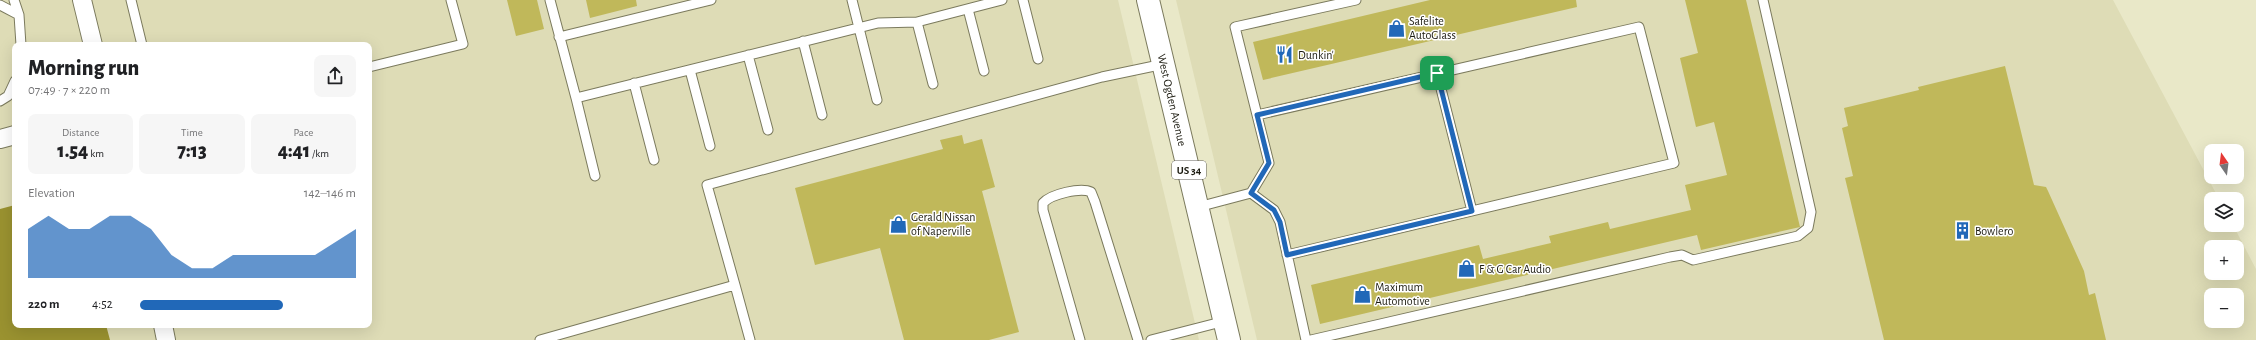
<!DOCTYPE html>
<html lang="en">
<head>
<meta charset="utf-8">
<style>
	body { margin:0; font-family:"Alegreya Sans",sans-serif; background:#f6f6f6; color:#202124; height:100vh; display:flex; flex-direction:column; font-size:15px; white-space:nowrap }
	* { box-sizing:border-box; margin:0 }
	p { font-size:13px; color:#757577 }
	.icon { flex:none; width:22px; height:22px; fill:none; stroke:currentColor; stroke-width:2; stroke-linecap:round; stroke-linejoin:round }
	.map { position:relative; flex:1; overflow:hidden }
	.panel { position:absolute; left:12px; top:42px; width:360px; height:286px; display:flex; flex-direction:column; background:#fff; border-radius:8px; box-shadow:0 4px 16px #0002 }
	.panel>* { flex:none }
	.needle { width:26px; rotate:346deg }
	.tools { position:absolute; left:2204px; top:144px; display:grid; gap:8px }
	.tools a { display:grid; place-items:center; width:40px; height:40px; border-radius:8px; background:#fff; box-shadow:0 4px 16px #0002; font-size:20px }
	.pin { position:absolute; display:grid; place-items:center; width:34px; height:34px; color:#fff; margin:-17px; border-radius:8px; box-shadow:0 2px 6px #0006 }
	.round { display:grid; place-items:center; flex:none; width:42px; height:42px; border-radius:8px; background:#f6f6f6 }
	.headline { display:flex; align-items:center; justify-content:space-between; height:68px; padding:0 16px }
	h1 { font-size:22px; font-weight:800; line-height:30px }
	.stats { display:grid; grid-template-columns:repeat(3,1fr); gap:6px; height:68px; padding:4px 16px }
	.stats div { display:grid; align-content:center; border-radius:8px; background:#f6f6f6; text-align:center }
	.stats b { font-size:20px; font-weight:800 }
	.stats small { font-size:11px; font-weight:400 }
	.stats p { font-size:11px }
	.chart { height:112px; padding:8px 16px }
	.chart p { display:flex; justify-content:space-between }
	.chart svg { width:100%; height:72px; margin-top:4px; fill:#2168b8; opacity:.7 }
	ul { padding:0 16px; list-style:none; font-size:13px }
	li { display:grid; grid-template-columns:64px 48px 1fr; align-items:center; height:30px }
	li i { height:10px; border-radius:5px; background:#2168b8 }
	.map>svg:first-child { display:block }
	.built { fill:#dedcb6; fill-rule:evenodd }
	.water { fill:#9a9230 }
	.building { fill:#c0b85a }
	.lines { fill:none; stroke-linecap:round; stroke-linejoin:round }
	.lane-casing { stroke:#7b7a5d; stroke-width:11 }
	.street-casing { stroke:#7b7a5d; stroke-width:20 }
	.primary-casing { stroke:#7b7a5d; stroke-width:24 }
	.lane { stroke:#fff; stroke-width:9 }
	.street { stroke:#fff; stroke-width:18 }
	.primary { stroke:#fff; stroke-width:22 }
	.route-casing { stroke:#fff; stroke-width:8 }
	.route { stroke:#2168b8; stroke-width:5 }
	.labels { text-anchor:middle; stroke-width:3; stroke-linejoin:round; paint-order:stroke }
	.shield { fill:#fff; stroke:#605f58; stroke-width:1 }
	.shield-label { font-size:11px; font-weight:bold; fill:#1c1b10 }
	.poi-label { font-size:12px; fill:#1c1b10; stroke:#fff; text-anchor:start }
	.street-label { font-size:12px; fill:#1c1b10; stroke:#fff }
</style>
</head>
<body>
<div class="map">
<svg width="2256" height="340" viewBox="0 0 2256 340">
	<rect width="100%" height="100%" fill="#e9e8c8"/>
	<path class="built" d="M 0,0 L 1118,0 L 1199,340 L 0,340 ZM 15,45 L 369,45 L 369,325 L 15,325 Z
		M 1176,0 L 2113,0 L 2219,199 L 2211,199 L 2211,225 L 2233,225 L 2256,269 L 2256,340 L 1257,340 ZM 2211,247 L 2237,247 L 2237,273 L 2211,273 ZM 2211,295 L 2237,295 L 2237,321 L 2211,321 Z"/>
	<path class="water" d="M 15,205 L 15,325 L 106,325 L 110,340 L 0,340 L 0,209 Z"/>
	<path class="building" d="M 507,0 L 537,0 L 544,29 L 516,36 Z
		M 586,0 L 636,0 L 637,6 L 590,18 Z
		M 1430,0 L 1576,0 L 1577,7 L 1263,80 L 1253,42 Z
		M 1685,0 L 1746,0 L 1800,227 L 1701,250 L 1697,235 L 1320,324 L 1311,285 L 1479,245 L 1483,259 L 1551,243 L 1549,236 L 1608,222 L 1610,229 L 1691,210 L 1685,185 L 1727,175 L 1714,122 L 1696,127 L 1680,58 L 1698,53 Z
		M 2005,66 L 2034,185 L 2046,187 L 2048,191 L 2084,271 L 2089,295 L 2095,293 L 2106,340 L 1884,340 L 1845,178 L 1853,176 L 1842,128 L 1848,126 L 1844,108 L 1919,90 L 1918,87 Z
		M 962,135 L 964,144 L 982,139 L 995,187 L 982,191 L 1019,332 L 989,340 L 904,340 L 880,248 L 815,265 L 795,188 L 943,149 L 940,140 Z"/>
	<g class="lines">
		<defs>
			<path id="lane" d="M 14,0 L 19,15 L 21,45
				M 131,0 L 142,45
				M 550,0 L 576,98 L 878,23 L 917,22 L 1002,0
				M 852,0 L 877,100
				M 1023,0 L 1038,59
				M 0,5 L 19,15
				M 968,9 L 984,71
				M 917,22 L 933,84
				M 559,37 L 711,0
				M 803,41 L 822,115
				M 748,55 L 768,130
				M 369,67 L 463,44 L 451,0
				M 690,70 L 710,146
				M 1437,73 L 1472,211
				M 634,83 L 654,160
				M 576,98 L 595,176
				M 0,101 L 8,96 L 15,81
				M 1257,115 L 1639,27 L 1674,163 L 1287,255
				M 1251,193 L 1274,210 L 1280,222 L 1306,340
				M 1198,207 L 1251,193 L 1269,163 L 1235,27 L 1356,0
				M 735,285 L 707,185 L 1102,77 L 1164,64
				M 540,340 L 735,285 L 750,340
				M 1080,340 L 1043,210 L 1043,203 C 1051,194 1081,187 1091,192 L 1095,202 L 1138,340
				M 1151,340 L 1225,321
				M 1311,340 L 1670,257 L 1682,255 L 1693,260 L 1798,236 L 1808,228 L 1811,212 L 1763,0"/>
			<path id="street" d="M 82,0 L 93,45
				M 0,139 L 15,135
				M 163,325 L 166,340"/>
			<path id="primary" d="M 1148,0 L 1229,340"/>
		</defs>
		<use href="#lane" class="lane-casing"/>
		<use href="#street" class="street-casing"/>
		<use href="#primary" class="primary-casing"/>
		<use href="#lane" class="lane"/>
		<use href="#street" class="street"/>
		<use href="#primary" class="primary"/>
	</g>
	<g class="lines">
		<defs>
			<path id="route" d="M 1437,73 L 1472,211 L 1287,255 L 1280,222 L 1274,210 L 1251,193 L 1269,163 L 1257,115 Z"/>
		</defs>
		<use href="#route" class="route-casing"/>
		<use href="#route" class="route"/>
	</g>
	<defs>
		<symbol id="shop-bare" viewBox="-9 -9 18 18"><path d="M-5-2.5h2.3a2.7 3.5 0 0 1 5.4 0H5L5.5 6h-11ZM-1.5-2.5h3a1.5 2.3 0 0 0-3 0Z" fill="#2168b8" stroke="#fff" stroke-width="2.5" paint-order="stroke"/></symbol>
		<symbol id="restaurant-bare" viewBox="-9 -9 18 18"><path d="M-5-6h1v4h1v-4h1v4h1v-4h1v5L-1.5 .5V6h-2V.5L-5-1ZM5-6V6H3V1.5H1.5Q1.5-4 5-6Z" fill="#2168b8" stroke="#fff" stroke-width="2.5" paint-order="stroke"/></symbol>
		<symbol id="building-bare" viewBox="-9 -9 18 18"><path d="M-4-6H4V6H1V3H-1V6H-4ZM-2.5-4.3h1.7v1.8h-1.7ZM.8-4.3h1.7v1.8H.8ZM-2.5-1h1.7V.8h-1.7ZM.8-1h1.7V.8H.8Z" fill="#2168b8" stroke="#fff" stroke-width="2.5" paint-order="stroke"/></symbol>
	</defs>
	<g fill-rule="evenodd">
		<use href="#shop-bare" x="1384" y="16" width="25" height="25"/>
		<use href="#restaurant-bare" x="1272" y="42" width="25" height="25"/>
		<use href="#shop-bare" x="886" y="212" width="25" height="25"/>
		<use href="#building-bare" x="1950" y="218" width="25" height="25"/>
		<use href="#shop-bare" x="1454" y="256" width="25" height="25"/>
		<use href="#shop-bare" x="1350" y="282" width="25" height="25"/>
	</g>
	<g class="labels">
		<rect class="shield" x="1172" y="161" width="34" height="18" rx="3"/>
		<g class="shield-label">
			<text x="1189" y="174">US 34</text>
		</g>
		<g class="poi-label">
			<text x="1409" y="25">Safelite<tspan x="1409" dy="14">AutoGlass</tspan></text>
			<text x="1298" y="59">Dunkin'</text>
			<text x="911" y="221">Gerald Nissan<tspan x="911" dy="14">of Naperville</tspan></text>
			<text x="1975" y="235">Bowlero</text>
			<text x="1479" y="273">F &amp; G Car Audio</text>
			<text x="1375" y="291">Maximum<tspan x="1375" dy="14">Automotive</tspan></text>
		</g>
		<g class="street-label">
			<text transform="translate(1172 100) rotate(77)" y="4">West Ogden Avenue</text>
		</g>
	</g>
</svg>
<div class="tools">
<a><svg class="needle" viewBox="-14 -14 28 28"><path d="M0-13l5 13h-10z" fill="#e53935"/><path d="M0 13l5-13h-10z" fill="#757577"/></svg></a>
<a><svg class="icon" aria-label="layers" viewBox="0 0 24 24"><path d="M12 4l9 5-9 5-9-5zM3 14l9 5 9-5"/></svg></a>
<a>+</a>
<a>−</a>
</div>
<div class="pin" style="left:1437px;top:73px;background:#1e9e55"><svg class="icon" aria-label="arrive" viewBox="0 0 24 24"><path d="M6 21V4h12l-3 4 3 4H6"/></svg></div>
<section class="panel">
<div class="headline"><div><h1>Morning run</h1><p>07:49 · 7 × 220 m</p></div><a class="round"><svg class="icon" aria-label="share" viewBox="0 0 24 24"><path d="M12 15V3M7 8l5-5 5 5M5 13v7h14v-7"/></svg></a></div>
<div class="stats">
<div><p>Distance</p><b>1.54<small> km</small></b></div>
<div><p>Time</p><b>7:13</b></div>
<div><p>Pace</p><b>4:41<small> /km</small></b></div>
</div>
<div class="chart"><p><span>Elevation</span>142–146 m</p>
<svg viewBox="0 0 160 44" preserveAspectRatio="none"><path d="M0 44V14L10 6L20 14L30 14L40 6L50 6L60 14L70 30L80 38L90 38L100 30L110 30L120 30L130 30L140 30L150 22L160 14V44z"/></svg>
</div>
<ul>
<li><b>220 m</b>4:52<i style="width:66%"></i></li>
</ul>
</section>
</div>
</body>
</html>
